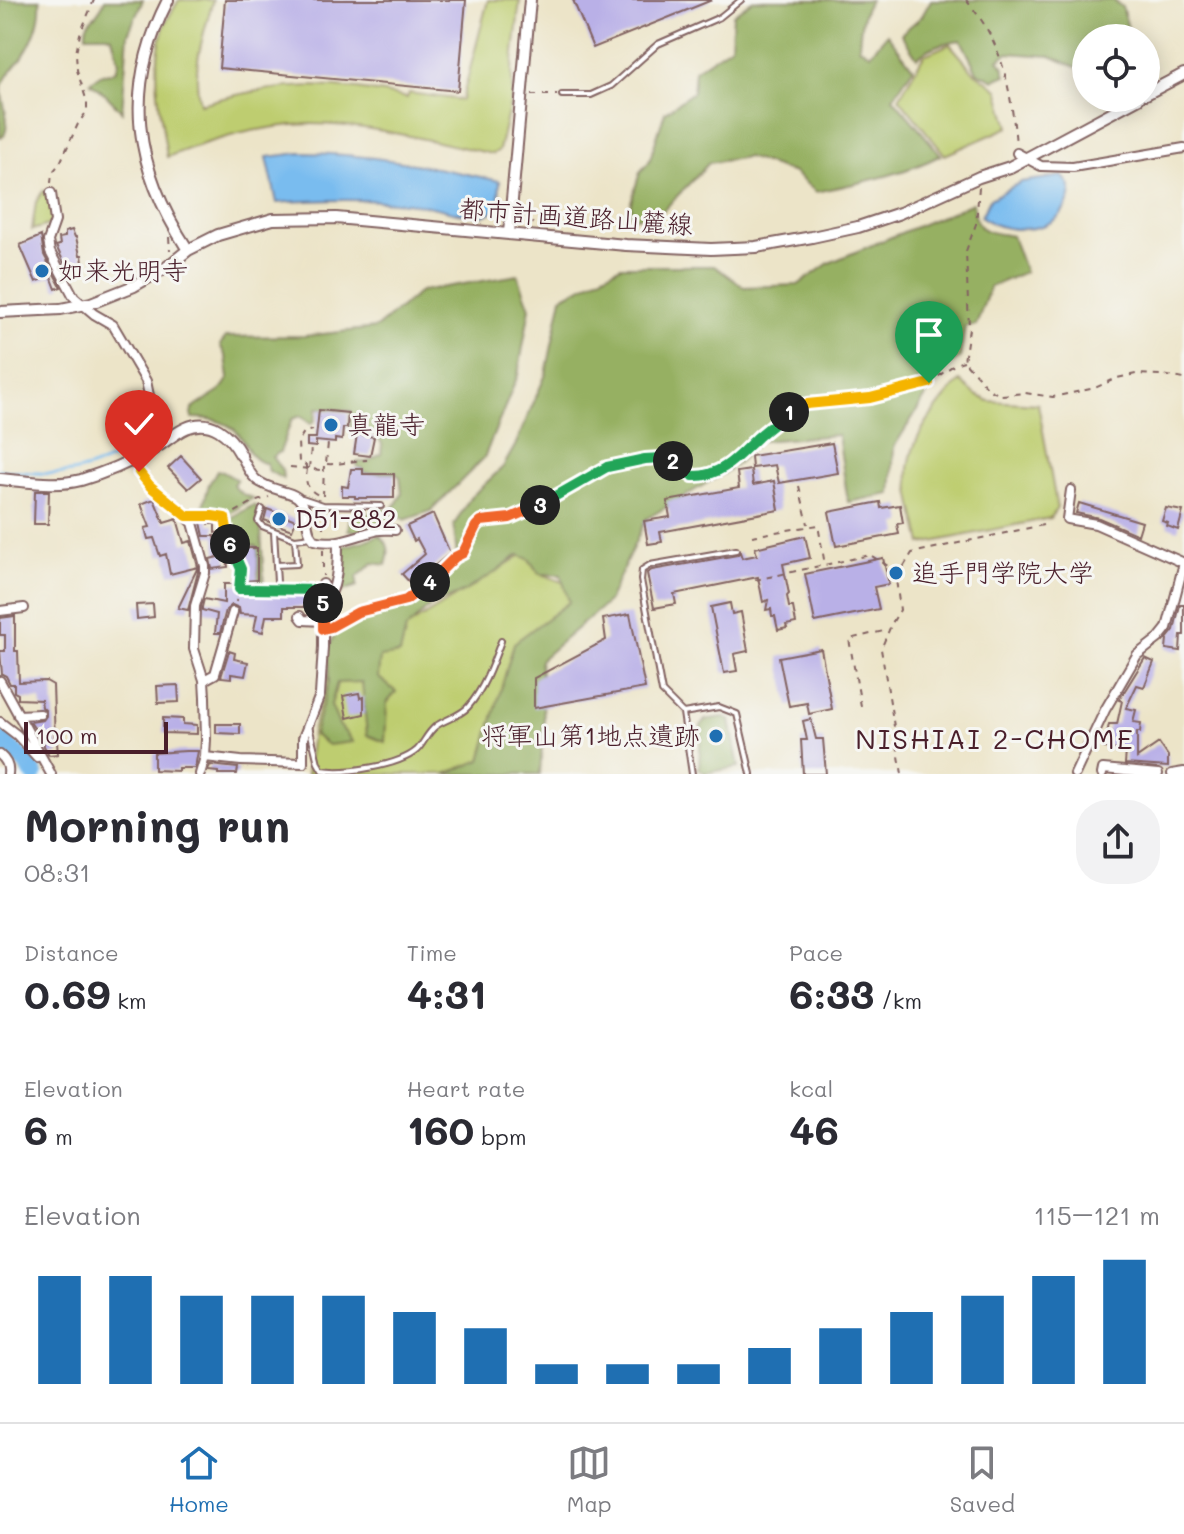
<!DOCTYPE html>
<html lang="en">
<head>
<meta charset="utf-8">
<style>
	body { margin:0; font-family:Mali,"Klee One",sans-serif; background:#f2f2f3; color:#2b2b33; height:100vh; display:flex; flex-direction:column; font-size:30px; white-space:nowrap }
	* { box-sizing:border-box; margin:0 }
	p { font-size:26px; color:#7c7c81 }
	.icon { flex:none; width:44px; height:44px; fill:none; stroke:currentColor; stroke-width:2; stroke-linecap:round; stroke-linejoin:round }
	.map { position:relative; height:774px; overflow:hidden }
	.side { display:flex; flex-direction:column; background:#fff; flex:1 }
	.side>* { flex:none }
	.tools { position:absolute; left:1072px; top:24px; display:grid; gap:16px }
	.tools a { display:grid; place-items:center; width:88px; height:88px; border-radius:50%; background:#fff; box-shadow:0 4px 20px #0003; font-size:40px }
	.scale { position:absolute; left:24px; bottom:20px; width:144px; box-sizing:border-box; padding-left:8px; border:4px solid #4a1f2b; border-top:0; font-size:22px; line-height:28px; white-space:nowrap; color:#4a1f2b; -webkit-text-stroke:6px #f6f6f2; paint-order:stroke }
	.pin { position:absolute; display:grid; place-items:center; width:68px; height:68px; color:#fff; margin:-82px -34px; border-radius:50% 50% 50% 0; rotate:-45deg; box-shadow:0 0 8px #0007 }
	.pin .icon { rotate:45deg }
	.km { position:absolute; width:40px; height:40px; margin:-20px; border-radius:50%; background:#222; color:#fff; font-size:22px; line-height:40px; text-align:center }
	.round { display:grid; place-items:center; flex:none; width:84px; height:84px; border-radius:32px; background:#f2f2f3 }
	.head { display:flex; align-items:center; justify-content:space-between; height:136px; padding:0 24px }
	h1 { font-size:44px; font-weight:700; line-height:60px }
	.stats { display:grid; grid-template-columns:repeat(3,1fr); gap:12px; height:136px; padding:8px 24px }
	.stats div { display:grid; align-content:center }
	.stats b { font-size:40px; font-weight:700 }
	.stats small { font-size:22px; font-weight:400 }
	.stats p { font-size:22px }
	.chart { height:224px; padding:16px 24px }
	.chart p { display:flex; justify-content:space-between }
	.chart svg { width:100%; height:144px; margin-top:8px; stroke:#1f6fb2; stroke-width:6 }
	.tab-bar { display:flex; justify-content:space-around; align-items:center; height:112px; border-top:2px solid #e1e1e2; background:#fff; font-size:22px; color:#7c7c81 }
	.tab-bar a { display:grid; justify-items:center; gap:4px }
	.tab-bar .selected { color:#1f6fb2 }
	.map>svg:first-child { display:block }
	.green { fill:#becd70; stroke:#84764e; stroke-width:2 }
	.forest { fill:#96b062; stroke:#706846; stroke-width:2 }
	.water { fill:#79bcef; stroke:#626e8d; stroke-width:2 }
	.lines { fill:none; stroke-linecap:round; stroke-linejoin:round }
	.stream { stroke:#79bcef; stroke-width:3 }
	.river { stroke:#79bcef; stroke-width:18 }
	.building { fill:#b9b0e7 }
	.service-casing { stroke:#836462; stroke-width:8 }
	.minor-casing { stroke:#836462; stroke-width:12 }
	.tertiary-casing { stroke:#836462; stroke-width:14 }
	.path { stroke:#836462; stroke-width:2; stroke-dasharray:6 6; stroke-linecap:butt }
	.service { stroke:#fff; stroke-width:4 }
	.minor { stroke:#fff; stroke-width:8 }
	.tertiary { stroke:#fff; stroke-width:10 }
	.split-1-casing { stroke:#fff; stroke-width:16 }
	.split-2-casing { stroke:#fff; stroke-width:16 }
	.split-3-casing { stroke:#fff; stroke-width:16 }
	.split-4-casing { stroke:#fff; stroke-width:16 }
	.split-5-casing { stroke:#fff; stroke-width:16 }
	.split-6-casing { stroke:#fff; stroke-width:16 }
	.split-7-casing { stroke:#fff; stroke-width:16 }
	.split-1 { stroke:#f5b400; stroke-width:10 }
	.split-2 { stroke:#22a559; stroke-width:10 }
	.split-3 { stroke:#22a559; stroke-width:10 }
	.split-4 { stroke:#f0652b; stroke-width:10 }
	.split-5 { stroke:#f0652b; stroke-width:10 }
	.split-6 { stroke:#22a559; stroke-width:10 }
	.split-7 { stroke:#f5b400; stroke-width:10 }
	.poi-dot { fill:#1f6fb2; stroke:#f6f6f2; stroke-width:3 }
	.labels { text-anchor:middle; stroke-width:6; stroke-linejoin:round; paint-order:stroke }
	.street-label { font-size:26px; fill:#4a1f2b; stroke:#f6f6f2 }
	.poi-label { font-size:26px; fill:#4a1f2b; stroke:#f6f6f2; text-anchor:start }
	.neighbourhood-label { font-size:28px; letter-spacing:2px; fill:#4a1f2b; stroke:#f6f6f2 }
</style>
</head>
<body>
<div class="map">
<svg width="1184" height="774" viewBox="0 0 1184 774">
	<rect width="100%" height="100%" fill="#f6f6f2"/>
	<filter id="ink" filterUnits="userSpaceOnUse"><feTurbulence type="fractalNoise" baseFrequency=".0125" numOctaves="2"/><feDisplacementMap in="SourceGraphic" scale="16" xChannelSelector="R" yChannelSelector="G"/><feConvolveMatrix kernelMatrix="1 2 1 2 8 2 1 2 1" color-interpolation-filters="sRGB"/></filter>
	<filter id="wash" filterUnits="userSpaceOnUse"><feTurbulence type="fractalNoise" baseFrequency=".006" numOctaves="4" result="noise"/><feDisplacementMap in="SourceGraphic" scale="32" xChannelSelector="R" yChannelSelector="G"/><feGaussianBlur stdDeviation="1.8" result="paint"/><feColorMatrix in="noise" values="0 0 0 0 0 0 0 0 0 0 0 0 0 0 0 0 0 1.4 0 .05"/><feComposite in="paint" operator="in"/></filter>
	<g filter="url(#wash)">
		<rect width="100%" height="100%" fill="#ece4c8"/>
		<path class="green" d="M 179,0 L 213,0 C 203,37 191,66 200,104 C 275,83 331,80 407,98 L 409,93 L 462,100 L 488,0 L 520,0 L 512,70 L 512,96 L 499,150 L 493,154 C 435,142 370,124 311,124 C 261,125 213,139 167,157 C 161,114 150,70 164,27 C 167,18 174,9 179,0 Z
			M 950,44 L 973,71 L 998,89 L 1009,127 L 945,155 L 899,98 L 924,55 Z
			M 43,191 L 50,192 L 52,224 L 32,230 L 36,202 Z
			M 960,381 L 976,395 L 989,401 L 1038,404 L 1057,508 L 1050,518 L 922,544 C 918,524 911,502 909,482 C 905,443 936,407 960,381 Z
			M 523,554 L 542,574 L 572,586 L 585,609 L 525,647 L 504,774 L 307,774 L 312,731 L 335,649 L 391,637 Z"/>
		<path class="forest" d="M 0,0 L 40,0 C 42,20 32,44 20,60 C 14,67 5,77 2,86 C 0,102 12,118 4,136 L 0,137 Z
			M 105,0 L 143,0 L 128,34 L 122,112 L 107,96 L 90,82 L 102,74 L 111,73 L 116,70 L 119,62 L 112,37 L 107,35 L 86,35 C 85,24 89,22 96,15 C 99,11 102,5 105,0 Z
			M 753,0 L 870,0 C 861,14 860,31 859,47 L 870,54 L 887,34 L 913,68 L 893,98 L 941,155 C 903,175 858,183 816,192 L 794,173 L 747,157 L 709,163 L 658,216 L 652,219 L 630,216 L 631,202 L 640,172 L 649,162 L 665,112 L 693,92 L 695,70 L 731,46 L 733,15 Z
			M 931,0 L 1113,0 L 1122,7 L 1131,38 L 1086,38 L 1086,71 L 1050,56 L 1008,53 L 998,60 L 1003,66 L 1006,75 L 994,80 L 977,72 L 961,40 C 946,42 927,47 917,58 L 901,34 L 922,16 Z
			M 973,203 C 975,234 986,231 1012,236 L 1025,272 L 990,287 L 976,325 L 965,326 L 960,358 L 938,373 L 933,385 L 894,447 L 891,494 L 848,502 L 838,435 L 760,441 L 739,462 L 724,473 L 646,519 L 608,602 L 540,660 L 544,720 L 540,774 L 445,774 L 481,760 L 514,643 L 569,602 L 561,575 L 539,574 L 529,559 L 518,555 L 496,572 L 463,592 L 430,606 L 406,629 L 400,654 L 380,657 L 378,677 L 396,692 L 387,703 L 385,742 L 367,735 L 362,682 L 337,683 L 331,705 L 339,725 L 353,742 L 328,745 L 314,735 L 329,681 L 328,651 L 338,625 L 358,613 L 407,602 L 439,580 L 457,559 L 454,525 L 470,498 L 503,467 L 515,446 L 546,374 L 562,297 L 621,266 L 714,266 L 744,287 L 798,285 L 829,263 Z
			M 518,275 L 530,308 L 518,375 L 484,458 L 431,511 L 405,520 L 398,516 L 393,509 L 402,494 L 400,477 L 395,473 L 364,473 L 363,468 L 357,467 L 357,462 L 367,462 L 381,454 L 382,444 L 376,434 L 358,430 L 350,426 L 351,411 L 317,408 L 315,420 L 311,424 L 300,416 L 292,419 L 280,452 L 272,457 L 282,470 L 283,479 L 269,471 L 266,463 C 249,462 247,442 236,431 C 224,420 208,418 193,418 L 191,414 L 192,409 L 220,391 L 229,378 L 226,357 L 220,345 L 226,337 L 305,336 L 376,328 L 421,291 Z
			M 217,471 L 223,472 L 237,480 L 233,484 C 238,493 244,495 253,498 L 225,516 L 201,514 L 209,484 Z
			M 254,505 L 260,510 L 257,521 L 261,529 L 264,586 L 259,586 L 257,546 L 235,545 L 232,543 L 228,519 Z
			M 380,507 L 392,512 L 394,524 L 377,525 L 354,532 L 352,530 L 348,530 L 350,517 L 367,513 L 375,514 Z
			M 379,535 C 390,543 390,552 386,565 L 373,563 L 357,577 L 357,586 L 340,592 L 338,588 L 343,558 L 341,547 L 364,541 Z
			M 723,717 L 730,720 L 739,767 L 705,773 L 699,768 L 701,726 L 705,720 Z"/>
		<path class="water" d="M 300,153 C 368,153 434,167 500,181 C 499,193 501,208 488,214 C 476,220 441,208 427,206 C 377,198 327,199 277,203 L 267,157 Z
			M 1062,176 C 1072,185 1073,193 1067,204 C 1066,206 1061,214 1060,215 C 1042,234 999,233 981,216 L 990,199 L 1021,182 Z"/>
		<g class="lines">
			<path class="stream" d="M 0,470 C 20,472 43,475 64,473 C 89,471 124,454 147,441"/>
			<path class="river" d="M 0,739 L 28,764 L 34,774"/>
		</g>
		<g id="blocks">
			<path class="building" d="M 225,0 L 466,0 L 458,91 L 219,68 Z
				M 573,0 L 712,0 L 593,48 Z
				M 72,230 L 75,237 L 76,237 L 80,255 L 82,255 L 83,263 L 78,263 L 67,269 L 56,246 L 60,245 L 59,238 L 65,237 L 65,232 Z
				M 41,236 L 44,255 L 61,287 L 56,289 L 51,276 L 36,282 L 20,245 Z
				M 319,410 L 348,413 L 347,428 L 343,428 L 342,440 L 335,439 L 335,443 L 316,441 L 316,447 L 307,446 L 307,438 L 316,438 Z
				M 357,434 L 374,437 L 370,456 L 354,454 Z
				M 832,443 L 838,473 L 779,483 L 775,465 L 752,468 L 751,456 Z
				M 181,456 L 201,478 L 188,489 L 168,468 Z
				M 351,469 L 363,469 L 363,474 L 394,474 L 394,498 L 355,498 L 355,496 L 342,496 L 342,486 L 348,487 Z
				M 751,470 L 753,485 L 774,481 L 779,510 L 660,532 L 662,542 L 648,544 L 644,521 L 670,517 L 667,501 L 739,488 L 737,472 Z
				M 35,491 L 49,491 L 48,524 L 34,524 Z
				M 154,499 L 164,523 L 177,519 L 184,543 L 191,541 L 198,567 L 198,572 L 188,610 L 178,608 L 198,567 L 170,574 L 166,554 L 160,556 L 154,538 L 148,539 L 145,528 L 150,527 L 141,504 Z
				M 880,502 L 881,508 L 900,505 L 903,523 L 897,524 L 899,534 L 836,546 L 829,512 Z
				M 1079,503 L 1142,522 L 1138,535 L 1099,518 L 1076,513 Z
				M 1166,508 L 1183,511 L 1178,530 L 1167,526 L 1168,523 L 1162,521 Z
				M 267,509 L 296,520 L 292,530 L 264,520 Z
				M 433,514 L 450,553 L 412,585 L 402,574 L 425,554 L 417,539 L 414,541 L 407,526 Z
				M 200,518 L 209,518 L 209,524 L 215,524 L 215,533 L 224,532 L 228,567 L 212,569 L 210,559 L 218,557 L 215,536 L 204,536 Z
				M 805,536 L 810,558 L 783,564 L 789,594 L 787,596 L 789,607 L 793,607 L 796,623 L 786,625 L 787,628 L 778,630 L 775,616 L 772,616 L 771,609 L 766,610 L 768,600 L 763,602 L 758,577 L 674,594 L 676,604 L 654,608 L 647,573 L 652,570 L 737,555 L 740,552 L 742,558 L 757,555 L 755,548 Z
				M 243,548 L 257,548 L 257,580 L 244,581 Z
				M 883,558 L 889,584 L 874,587 L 879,609 L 815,622 L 805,574 Z
				M 224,584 L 246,584 L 246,593 L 316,593 L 316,611 L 307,611 L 306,607 L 284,607 L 284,616 L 266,616 L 263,632 L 254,630 L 257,615 L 240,614 L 239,608 L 232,605 L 226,610 L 220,633 L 215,633 L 217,614 L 202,610 L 202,607 L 204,599 L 224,603 Z
				M 730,603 L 732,614 L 741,612 L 748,651 L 734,654 L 737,671 L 724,673 L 711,607 Z
				M 153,604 L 154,617 L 137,619 L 136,605 Z
				M 1180,605 L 1184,605 L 1184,635 L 1181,635 L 1180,651 L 1166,649 L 1167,639 L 1174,630 Z
				M 630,614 L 645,688 L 534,708 L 534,678 L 606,640 L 603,619 Z
				M 15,616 L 15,651 L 18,651 L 19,682 L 46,681 L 53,685 L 55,742 L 57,742 L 58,754 L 49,755 L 44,746 L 43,732 L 37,732 L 30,722 L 43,720 L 46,716 L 46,711 L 42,707 L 41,700 L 18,699 L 18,694 L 14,692 L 14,684 L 10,684 L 6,676 L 2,674 L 0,651 L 5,651 L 5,635 L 0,635 L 0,618 Z
				M 821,649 L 832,709 L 809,714 L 807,703 L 789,706 L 779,657 Z
				M 229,651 L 235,653 L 234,659 L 248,662 L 245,676 L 231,674 L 231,678 L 221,677 Z
				M 1145,658 L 1154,662 L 1144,687 L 1137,685 L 1126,708 L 1136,710 L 1133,722 L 1141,723 L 1140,732 L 1137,732 L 1137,758 L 1159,743 L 1168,756 L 1168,767 L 1125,764 L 1126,751 L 1104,748 L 1109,724 L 1117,724 L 1122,701 L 1119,700 Z
				M 178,685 L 179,702 L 158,703 L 157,686 Z
				M 359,693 L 360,698 L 364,697 L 364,714 L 347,718 L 343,696 Z
				M 163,718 L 183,719 L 183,724 L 197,725 L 197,734 L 163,733 Z
				M 811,719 L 816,739 L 823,739 L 826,774 L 803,774 L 801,740 L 807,740 L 803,721 Z
				M 216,724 L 240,724 L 240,734 L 216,733 Z
				M 186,751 L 198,751 L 195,768 L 178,768 L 178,771 L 154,770 L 154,753 Z
				M 210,765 L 238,768 L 237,774 L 218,774 L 218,772 L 208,771 Z"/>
		</g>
	</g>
	<g filter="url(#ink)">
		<use href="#blocks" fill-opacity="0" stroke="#836462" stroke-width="2"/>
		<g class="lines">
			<defs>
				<path id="service" d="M 562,95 L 591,95 L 611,86 L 658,44 L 720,17 L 741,0
					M 302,498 L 323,505 L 381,506
					M 262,509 L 258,521 L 262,526 L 295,539 L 311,537
					M 274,532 L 277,582
					M 736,550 L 650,565 L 642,570 L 641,580 L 662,692 L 683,713 L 719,707 L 737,714 L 751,774
					M 276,565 L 297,564 L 295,539
					M 683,713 L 692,774
					M 309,726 L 318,763 L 322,770 C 344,774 399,766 417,750 C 424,743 427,733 436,726 C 446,719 460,716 468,707 C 484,689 493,663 501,641"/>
				<path id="minor" d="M 1017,153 L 1041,166 L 1073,167 L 1184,148
					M 51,193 L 55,221 L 48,241 L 50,252 L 74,297 L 94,314 L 113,325 L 146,381 L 152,410 L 151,439 L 153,450
					M 241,455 C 253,480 255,483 282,491 C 288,493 295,494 299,499 C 311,510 303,528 314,540 C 336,546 354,536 375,531 C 381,529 388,530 395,530
					M 132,459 L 150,486 L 175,506 L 193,523 L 205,566 L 205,573 L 195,606 L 194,649 L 204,680 L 205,697 L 206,739 L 205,757 L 200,774
					M 1071,490 L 1067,519 L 1096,524 L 1184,563
					M 323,608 C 338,588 338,565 338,542
					M 0,611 L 24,608
					M 300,616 L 303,620 L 323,621
					M 204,680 L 215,674 L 233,612
					M 0,681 L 51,774
					M 18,715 L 40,714
					M 0,722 L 17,735 L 37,757
					M 0,755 C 6,760 9,767 8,774
					M 205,757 L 241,761 L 303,763 L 303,738 L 320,695 L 323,647 L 323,584
					M 1075,774 L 1105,710 L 1137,655 L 1159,638 L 1167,628 L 1184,563
					M 1102,774 L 1103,769 L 1158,774
					M 1172,774 L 1184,772"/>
				<path id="tertiary" d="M 168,0 C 122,90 134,167 188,250
					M 1146,94 L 1184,74
					M 509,233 L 530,0
					M 0,312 L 61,309 L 91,303 L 134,286 L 167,267 L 188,250 L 218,235 L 273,219 L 336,218 L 626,245 L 711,249 L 756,247 L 812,237 L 858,227 L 900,213 L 979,177 L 1010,167 L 1139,98
					M 0,479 C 26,481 55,487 81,480 C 104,473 128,463 150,451 C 162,445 173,434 186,428 C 211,417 230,435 241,455"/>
			</defs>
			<use href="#service" class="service-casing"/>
			<use href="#minor" class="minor-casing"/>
			<use href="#tertiary" class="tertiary-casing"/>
			<path class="path" d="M 966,0 C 977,13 987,27 994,43 C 1008,73 1013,111 1016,144
				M 531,95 L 557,95
				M 51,183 L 52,173 L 60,163 L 78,124 L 87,111 L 87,102 L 77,70 L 76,53 L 80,34 L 94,0
				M 979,187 L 976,224 L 966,251 L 969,329 L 964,361 L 987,387 L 992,391 L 1001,395 L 1025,393 L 1053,397 L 1095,388 L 1117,378 L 1136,374 L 1163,375 L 1184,379
				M 522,211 C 524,222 534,224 544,227
				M 169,237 L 170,251
				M 327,464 C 341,465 353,460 367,460
				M 290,467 L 321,470
				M 309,468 L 311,448
				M 306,469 L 306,465 L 299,462 L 298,442 L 304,432 L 313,430
				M 307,469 C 305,483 306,488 318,495
				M 799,486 L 808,524
				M 323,496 L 324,464 L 326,464 L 328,443
				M 323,510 L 323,532
				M 201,516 L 225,518 L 251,503 L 269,497
				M 226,519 L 231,548 L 241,569 L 236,602
				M 752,536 L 818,525 L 825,565
				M 323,550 L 323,576
				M 755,580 L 870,555 L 898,572
				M 240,589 L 314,590
				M 333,625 L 358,612 L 406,600 L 428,585 L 449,562 L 463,553 L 476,526 L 481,521 L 501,520 L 518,516 L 568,489 L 598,470 L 631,461 L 661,458 L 671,459 L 693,476 C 738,478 759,427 794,408 C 814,398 846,402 868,398 C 886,395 905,390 923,386 C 938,380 948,365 964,361
				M 861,706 L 849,639 L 888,630
				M 902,774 L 881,649 L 892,623 L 900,610 L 896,579 L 912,553 L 1048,524"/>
			<use href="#service" class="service"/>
			<use href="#minor" class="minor"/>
			<use href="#tertiary" class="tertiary"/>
		</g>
	</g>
	<g class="lines" filter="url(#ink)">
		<defs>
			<path id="split-1" d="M 789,412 L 798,406 L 807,404 L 870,398 L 929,383"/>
			<path id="split-2" d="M 673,461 L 693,476 C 722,477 739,455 758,437 C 768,428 779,420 789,412"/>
			<path id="split-3" d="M 540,505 L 607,467 L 645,459 L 661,458 L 673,461"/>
			<path id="split-4" d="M 430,582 L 455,557 L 463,553 L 476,526 L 481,521 L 510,518 L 540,505"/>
			<path id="split-5" d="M 323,603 L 323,629 L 331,627 L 358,612 L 406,600 L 430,582"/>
			<path id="split-6" d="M 230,544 L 241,569 L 239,589 L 323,590 L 323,603"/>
			<path id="split-7" d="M 139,472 L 150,486 L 187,516 L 212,516 L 225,518 L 230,544"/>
		</defs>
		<use href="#split-1" class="split-1-casing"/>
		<use href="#split-2" class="split-2-casing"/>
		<use href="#split-3" class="split-3-casing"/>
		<use href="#split-4" class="split-4-casing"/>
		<use href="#split-5" class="split-5-casing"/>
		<use href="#split-6" class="split-6-casing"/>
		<use href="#split-7" class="split-7-casing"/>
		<use href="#split-1" class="split-1"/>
		<use href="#split-2" class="split-2"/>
		<use href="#split-3" class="split-3"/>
		<use href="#split-4" class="split-4"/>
		<use href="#split-5" class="split-5"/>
		<use href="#split-6" class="split-6"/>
		<use href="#split-7" class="split-7"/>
	</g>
	<g class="poi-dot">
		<circle cx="42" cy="271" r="8"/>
		<circle cx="331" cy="425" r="8"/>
		<circle cx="279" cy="519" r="8"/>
		<circle cx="896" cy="573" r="8"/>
		<circle cx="716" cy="736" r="8"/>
	</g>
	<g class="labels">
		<g class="street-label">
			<text transform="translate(576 217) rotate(4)" y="9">都市計画道路山麓線</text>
		</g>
		<g class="poi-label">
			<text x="58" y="280">如来光明寺</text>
			<text x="347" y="434">真龍寺</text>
			<text x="295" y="528">D51-882</text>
			<text x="912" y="582">追手門学院大学</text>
			<text x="700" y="745" text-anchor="end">将軍山第1地点遺跡</text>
		</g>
		<g class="neighbourhood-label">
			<text x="995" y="749">NISHIAI 2-CHOME</text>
		</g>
	</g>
</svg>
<div class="tools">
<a><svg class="icon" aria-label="locate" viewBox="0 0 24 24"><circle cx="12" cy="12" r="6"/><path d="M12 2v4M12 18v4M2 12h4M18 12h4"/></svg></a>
</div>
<div class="scale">100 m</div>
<div class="pin" style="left:929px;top:383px;background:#1e9e55"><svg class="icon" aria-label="arrive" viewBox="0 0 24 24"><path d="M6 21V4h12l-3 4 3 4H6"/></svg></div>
<div class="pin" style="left:139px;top:472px;background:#d93025"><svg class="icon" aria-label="check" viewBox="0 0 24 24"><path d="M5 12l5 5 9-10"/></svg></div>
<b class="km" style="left:789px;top:412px">1</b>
<b class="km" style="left:673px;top:461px">2</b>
<b class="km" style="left:540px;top:505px">3</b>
<b class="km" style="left:430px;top:582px">4</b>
<b class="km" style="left:323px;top:603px">5</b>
<b class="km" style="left:230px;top:544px">6</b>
</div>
<section class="side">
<div class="head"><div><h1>Morning run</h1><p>08:31</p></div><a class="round"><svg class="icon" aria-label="share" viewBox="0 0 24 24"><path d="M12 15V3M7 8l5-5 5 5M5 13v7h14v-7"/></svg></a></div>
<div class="stats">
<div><p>Distance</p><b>0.69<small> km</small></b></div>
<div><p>Time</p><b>4:31</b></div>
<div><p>Pace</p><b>6:33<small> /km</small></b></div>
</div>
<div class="stats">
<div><p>Elevation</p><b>6<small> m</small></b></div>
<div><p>Heart rate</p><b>160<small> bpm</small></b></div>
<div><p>kcal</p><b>46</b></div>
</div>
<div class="chart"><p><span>Elevation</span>115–121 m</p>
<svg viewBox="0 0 160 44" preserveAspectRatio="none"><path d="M5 44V11M15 44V11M25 44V17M35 44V17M45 44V17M55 44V22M65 44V27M75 44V38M85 44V38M95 44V38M105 44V33M115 44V27M125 44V22M135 44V17M145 44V11M155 44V6"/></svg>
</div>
</section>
<nav class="tab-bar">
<a class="selected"><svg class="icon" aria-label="home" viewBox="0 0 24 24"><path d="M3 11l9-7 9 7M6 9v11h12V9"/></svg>Home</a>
<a><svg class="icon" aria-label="map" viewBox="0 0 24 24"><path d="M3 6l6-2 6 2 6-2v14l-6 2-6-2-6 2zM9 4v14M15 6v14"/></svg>Map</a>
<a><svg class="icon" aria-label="saved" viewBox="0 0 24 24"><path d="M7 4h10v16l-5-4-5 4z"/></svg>Saved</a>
</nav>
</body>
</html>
